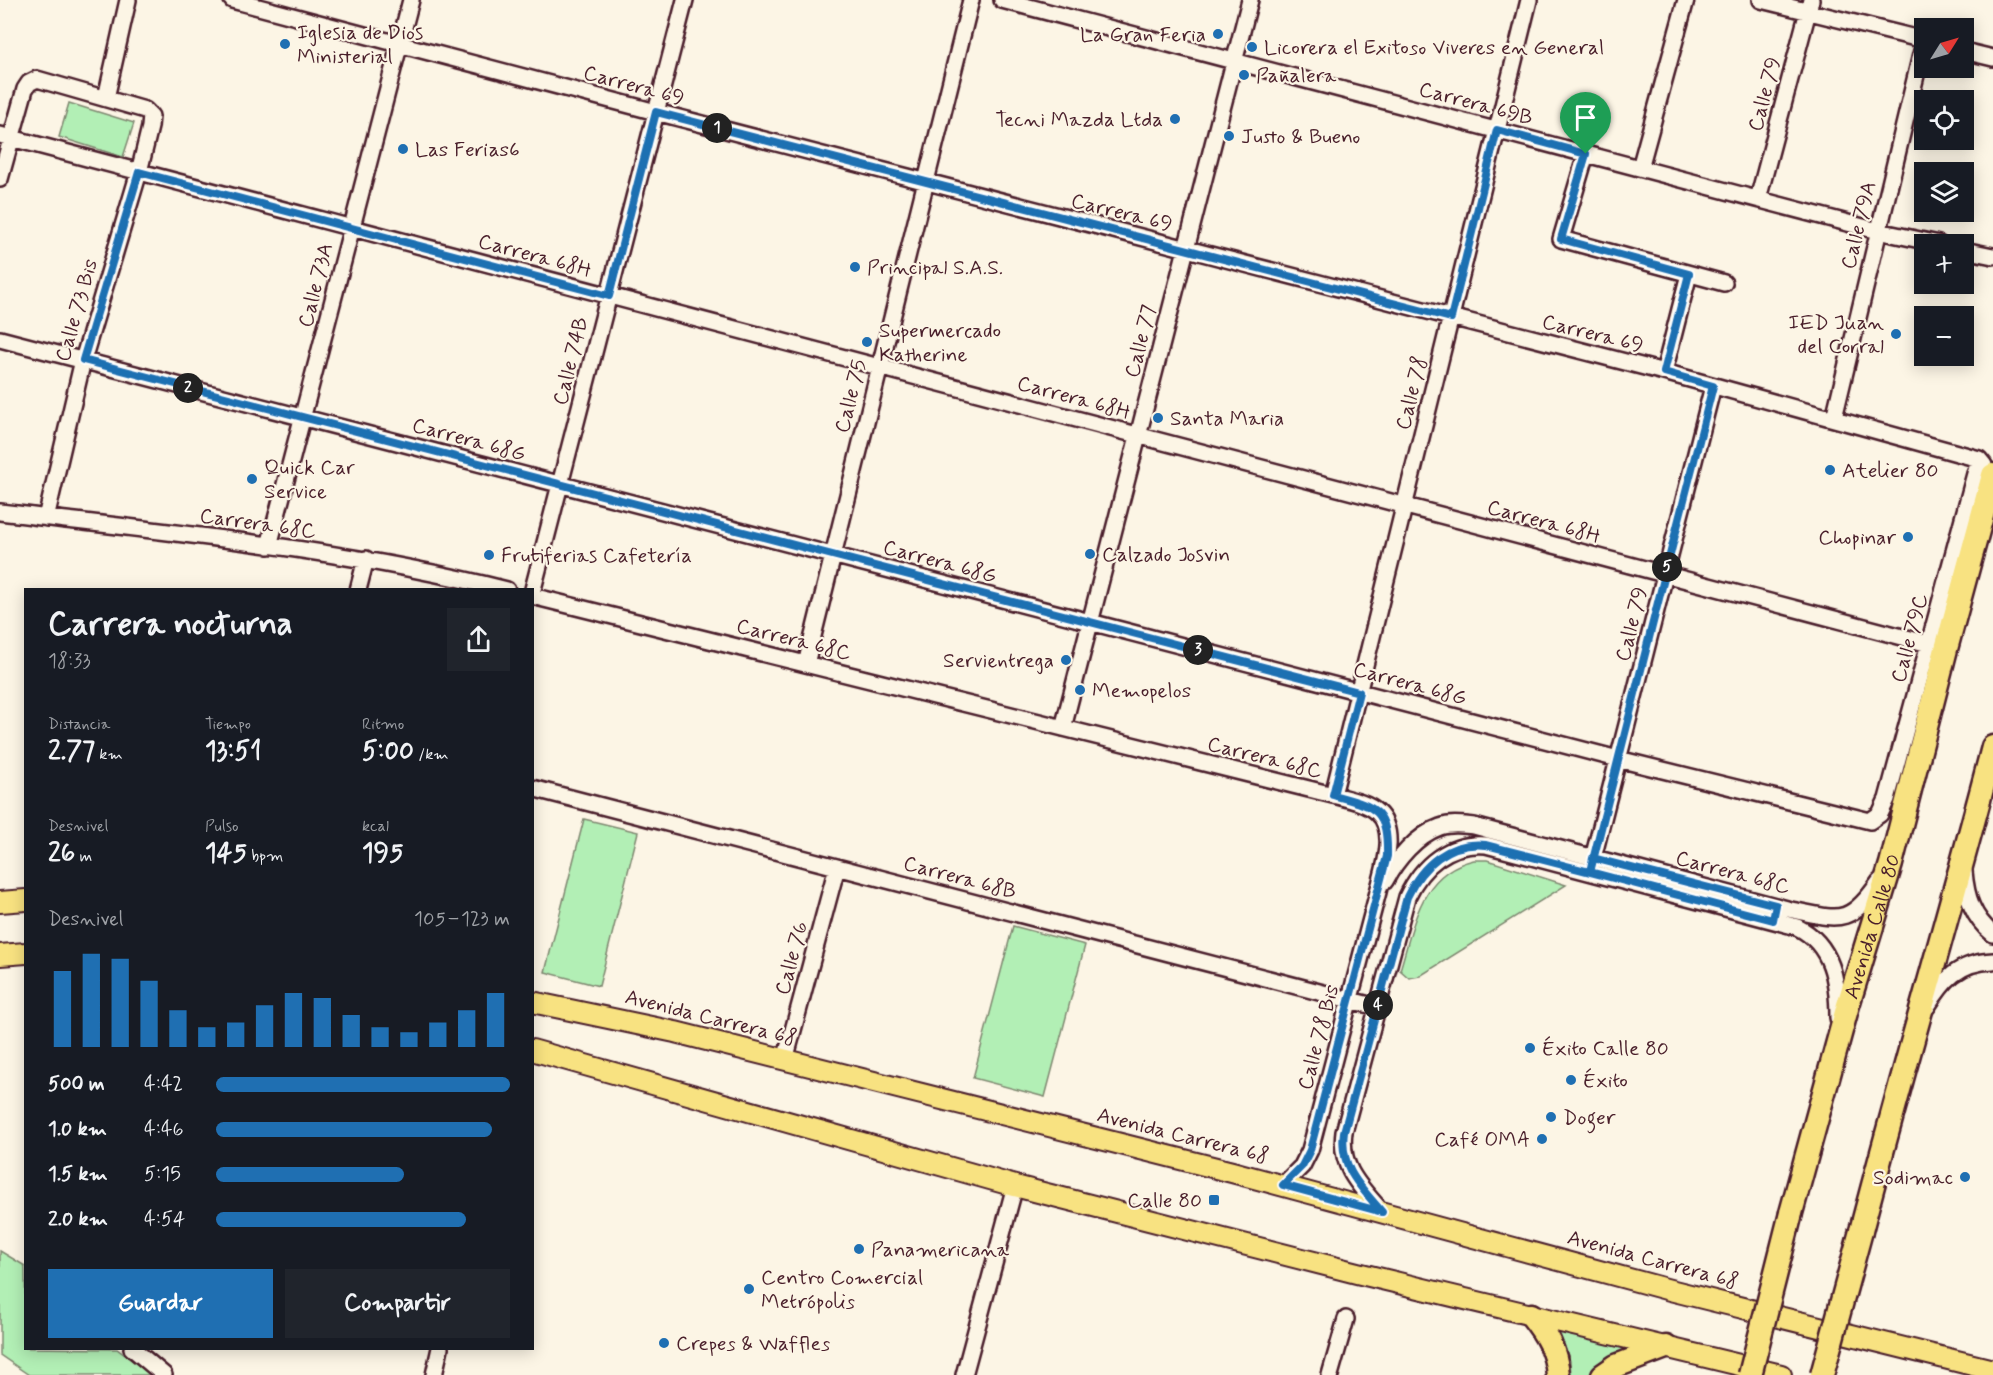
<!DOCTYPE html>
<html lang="es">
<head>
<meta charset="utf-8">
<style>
	body { margin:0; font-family:Mynerve,sans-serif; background:#20242c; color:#f1f3f6; height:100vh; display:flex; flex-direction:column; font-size:22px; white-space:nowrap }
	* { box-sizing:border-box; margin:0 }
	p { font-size:20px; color:#9ea1a6 }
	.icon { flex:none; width:33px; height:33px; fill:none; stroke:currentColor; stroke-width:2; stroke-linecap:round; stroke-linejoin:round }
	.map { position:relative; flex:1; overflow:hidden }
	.details { position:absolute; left:24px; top:588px; width:510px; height:762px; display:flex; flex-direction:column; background:#171b24; border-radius:0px; box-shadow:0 3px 15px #0003 }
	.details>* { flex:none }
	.needle { width:39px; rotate:53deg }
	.tools { position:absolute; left:1914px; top:18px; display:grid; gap:12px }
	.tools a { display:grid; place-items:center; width:60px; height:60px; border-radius:0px; background:#171b24; box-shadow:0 3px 15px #0003; font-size:30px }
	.pin { position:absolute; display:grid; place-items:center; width:51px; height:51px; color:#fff; margin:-62px -26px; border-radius:50% 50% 50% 0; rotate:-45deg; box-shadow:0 0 6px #0007 }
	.pin .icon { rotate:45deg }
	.km { position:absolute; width:30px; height:30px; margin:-15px; border-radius:50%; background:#222; color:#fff; font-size:16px; line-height:30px; text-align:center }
	.round { display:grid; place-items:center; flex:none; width:63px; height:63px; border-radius:0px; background:#20242c }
	.overview { display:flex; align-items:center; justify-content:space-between; height:102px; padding:0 24px }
	h1 { font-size:33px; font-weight:700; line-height:45px }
	.stats { display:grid; grid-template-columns:repeat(3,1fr); gap:9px; height:102px; padding:6px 24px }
	.stats div { display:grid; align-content:center }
	.stats b { font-size:26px; font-weight:700 }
	.stats small { font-size:16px; font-weight:400 }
	.stats p { font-size:16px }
	.chart { height:168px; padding:12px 24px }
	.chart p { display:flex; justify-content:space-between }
	.chart svg { width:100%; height:108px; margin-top:6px; stroke:#1f6fb2; stroke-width:6 }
	.primary-button { display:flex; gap:12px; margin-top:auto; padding:12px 24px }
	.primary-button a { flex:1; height:69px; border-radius:0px; background:#1f6fb2; color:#fff; font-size:24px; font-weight:700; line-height:69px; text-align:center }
	.primary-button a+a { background:#20242c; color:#f1f3f6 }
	ul { padding:0 24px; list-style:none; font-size:20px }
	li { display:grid; grid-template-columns:96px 72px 1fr; align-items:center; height:45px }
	li i { height:15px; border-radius:8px; background:#1f6fb2 }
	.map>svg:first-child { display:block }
	.green { fill:#b2efb5; stroke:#7e8770; stroke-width:1.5 }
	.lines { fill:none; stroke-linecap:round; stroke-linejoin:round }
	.minor-casing { stroke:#4a1f2b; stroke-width:20 }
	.major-casing { stroke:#4a1f2b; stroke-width:24 }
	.highway-casing { stroke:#4a1f2b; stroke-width:27 }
	.minor { stroke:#fcf5e5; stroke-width:15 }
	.major { stroke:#f8e281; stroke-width:20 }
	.highway { stroke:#f8e281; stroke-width:22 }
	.highway-bridge-casing { stroke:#4a1f2b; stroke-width:27; stroke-linecap:butt }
	.highway-bridge { stroke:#f8e281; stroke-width:22 }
	.route-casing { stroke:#fff; stroke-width:12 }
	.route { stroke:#1f6fb2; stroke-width:8 }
	.poi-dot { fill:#1f6fb2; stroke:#fcf5e5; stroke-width:2 }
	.labels { text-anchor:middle; stroke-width:4.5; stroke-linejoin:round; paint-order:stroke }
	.poi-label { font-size:21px; fill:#4a1f2b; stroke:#fcf5e5; text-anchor:start }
	.street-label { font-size:21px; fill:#4a1f2b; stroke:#fcf5e5 }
</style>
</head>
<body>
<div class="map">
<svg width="1993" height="1375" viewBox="0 0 1993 1375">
	<rect width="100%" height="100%" fill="#fcf5e5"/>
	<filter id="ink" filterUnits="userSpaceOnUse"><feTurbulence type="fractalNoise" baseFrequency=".0167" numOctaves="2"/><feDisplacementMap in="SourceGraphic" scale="12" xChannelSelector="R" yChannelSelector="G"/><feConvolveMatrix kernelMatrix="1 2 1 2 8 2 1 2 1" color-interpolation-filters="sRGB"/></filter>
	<g filter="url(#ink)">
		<path class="green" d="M 69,103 L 134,123 L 123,157 L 59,137 Z
			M 584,819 L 638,832 L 599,986 L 545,972 Z
			M 1474,860 L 1487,860 L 1566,885 L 1420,976 L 1409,978 L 1400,970 C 1414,925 1420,872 1474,860 Z
			M 1013,926 L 1085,945 L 1045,1097 L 973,1078 Z
			M 0,1251 L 25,1266 L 26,1348 L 117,1349 L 151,1375 L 29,1375 L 0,1355 Z
			M 1558,1329 L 1641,1350 L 1593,1375 L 1571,1375 L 1570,1361 Z"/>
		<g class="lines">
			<defs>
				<path id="minor" d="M 232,0 L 656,112 L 1664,372 L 1979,459 L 1984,465
					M 1002,0 L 1878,231 L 1939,244
					M 1761,0 L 1924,40
					M 1964,51 L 1993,58
					M 106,98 L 128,0
					M 0,135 L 1929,644
					M 1586,154 L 1561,239 L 1724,283
					M 1640,168 L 1686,0
					M 0,179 L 25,89 L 29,83 L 37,79 L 145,110 L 151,116 L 150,127 L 139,172 L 83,360 L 46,518
					M 1758,199 L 1811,0
					M 1964,250 L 1993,256
					M 0,339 L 1618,759 L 1870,821 L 1880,814 L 1887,799 L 1979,459
					M 1664,372 L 1689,274
					M 1834,418 L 1924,42
					M 0,512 C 170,533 341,548 507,590
					M 269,546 L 411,0
					M 358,590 L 366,559
					M 532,593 L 685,0
					M 532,596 L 1333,795 C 1347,799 1366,802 1377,812 C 1398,831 1384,868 1378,892 L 1310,1150 L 1302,1166 L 1283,1185
					M 806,664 L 971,0
					M 1063,728 L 1250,0
					M 532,788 L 1377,1007
					M 1333,795 L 1529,0
					M 1591,866 L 1713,386
					M 1964,871 C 1966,897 1973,918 1993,934
					M 1385,881 C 1396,860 1417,835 1440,827 C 1451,823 1463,825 1474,826 L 1787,909 C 1838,919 1848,928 1880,881
					M 1927,1007 C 1943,980 1959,962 1993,961
					M 785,1060 L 837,867
					M 1382,1212 C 1361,1187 1339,1168 1344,1132 L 1407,897 C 1422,865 1449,842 1486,845 L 1797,927 C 1833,945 1838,982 1838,1018
					M 132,1348 L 164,1375
					M 434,1375 L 440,1348
					M 964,1375 L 1015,1186
					M 1330,1375 L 1346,1319"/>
				<path id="major" d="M 0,902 L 26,900
					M 0,955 L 26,953
					M 532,1002 L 675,1032 L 1232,1172 L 1670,1290 L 1993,1370
					M 532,1050 L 1015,1186 L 1357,1273 L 1781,1375"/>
				<g id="highway">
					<path id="s1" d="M 1791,1213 L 1848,1005 L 1891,864 L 1946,649 L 1993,475"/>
					<path d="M 1861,1231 C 1903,1069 1951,909 1993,747"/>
					<path d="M 1531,1315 C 1546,1334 1556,1350 1558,1375"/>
					<path d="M 1603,1375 L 1616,1366 L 1666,1347"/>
				</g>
			</defs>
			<use href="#minor" class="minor-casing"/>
			<use href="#major" class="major-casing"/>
			<use href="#highway" class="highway-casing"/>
			<use href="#minor" class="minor"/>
			<use href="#major" class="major"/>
			<use href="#highway" class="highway"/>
			<defs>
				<path id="highway-bridge" d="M 1750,1375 L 1791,1213
					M 1822,1375 L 1861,1231"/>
			</defs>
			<use href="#highway-bridge" class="highway-bridge-casing"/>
			<use href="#highway-bridge" class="highway-bridge"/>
		</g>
	</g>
	<g class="lines" filter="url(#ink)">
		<defs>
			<path id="route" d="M 1586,154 L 1497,130 L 1451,318 L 656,112 L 609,296 L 139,172 L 83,360 L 1359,692 L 1333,795 C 1376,807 1388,808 1387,856 L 1310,1150 L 1302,1166 L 1283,1185 L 1382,1212 C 1361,1187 1339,1168 1344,1132 L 1407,897 C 1422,865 1449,841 1486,845 L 1590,872 L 1593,858 L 1776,905 L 1773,920 L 1590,872 C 1630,709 1672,548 1713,386 L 1664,372 L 1689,274 L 1561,239 L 1586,154"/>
		</defs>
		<use href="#route" class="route-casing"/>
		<use href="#route" class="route"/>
	</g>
	<g class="poi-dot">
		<circle cx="1218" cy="34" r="6"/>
		<circle cx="285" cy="44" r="6"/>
		<circle cx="1252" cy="47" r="6"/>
		<circle cx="1244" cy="75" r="6"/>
		<circle cx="1175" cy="119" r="6"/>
		<circle cx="1229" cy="136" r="6"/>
		<circle cx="403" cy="149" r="6"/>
		<circle cx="855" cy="267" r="6"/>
		<circle cx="1896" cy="334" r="6"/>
		<circle cx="867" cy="342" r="6"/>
		<circle cx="1158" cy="418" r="6"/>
		<circle cx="1830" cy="470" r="6"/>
		<circle cx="252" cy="479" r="6"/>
		<circle cx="1908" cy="537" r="6"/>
		<circle cx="1090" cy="554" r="6"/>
		<circle cx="489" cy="555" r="6"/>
		<circle cx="1066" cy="660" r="6"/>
		<circle cx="1080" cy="690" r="6"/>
		<circle cx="1530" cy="1048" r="6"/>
		<circle cx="1571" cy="1080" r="6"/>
		<circle cx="1551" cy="1117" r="6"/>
		<circle cx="1542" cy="1139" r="6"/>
		<circle cx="1965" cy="1177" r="6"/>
		<rect x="1208" y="1194" width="12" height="12" rx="3"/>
		<circle cx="859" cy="1249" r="6"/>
		<circle cx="749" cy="1289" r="6"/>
		<circle cx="664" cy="1343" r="6"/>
	</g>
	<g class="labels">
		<g class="poi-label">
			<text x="297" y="39">Iglesia de Dios<tspan x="297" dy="24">Ministerial</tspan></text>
			<text x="1206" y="41" text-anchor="end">La Gran Feria</text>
			<text x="1264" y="54">Licorera el Exitoso Viveres en General</text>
			<text x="1256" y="82">Pañalera</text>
			<text x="1163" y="126" text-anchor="end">Tecni Mazda Ltda</text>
			<text x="1241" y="143">Justo &amp; Bueno</text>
			<text x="415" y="156">Las Ferias6</text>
			<text x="867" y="274">Principal S.A.S.</text>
			<text x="1884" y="329" text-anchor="end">IED Juan<tspan x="1884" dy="24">del Corral</tspan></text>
			<text x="879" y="337">Supermercado<tspan x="879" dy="24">Katherine</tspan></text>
			<text x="1170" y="425">Santa Maria</text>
			<text x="264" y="474">Quick Car<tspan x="264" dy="24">Service</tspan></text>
			<text x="1842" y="477">Atelier 80</text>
			<text x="1896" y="544" text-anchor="end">Chopinar</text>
			<text x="1102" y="561">Calzado Josvin</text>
			<text x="501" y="562">Frutiferias Cafetería</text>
			<text x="1054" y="667" text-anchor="end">Servientrega</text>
			<text x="1092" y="697">Memopelos</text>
			<text x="1542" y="1055">Éxito Calle 80</text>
			<text x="1583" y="1087">Éxito</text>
			<text x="1563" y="1124">Doger</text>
			<text x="1530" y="1146" text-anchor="end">Café OMA</text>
			<text x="1953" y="1184" text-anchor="end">Sodimac</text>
			<text x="1202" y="1207" text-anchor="end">Calle 80</text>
			<text x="871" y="1256">Panamericana</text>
			<text x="761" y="1284">Centro Comercial<tspan x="761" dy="24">Metrópolis</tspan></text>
			<text x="676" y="1350">Crepes &amp; Waffles</text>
		</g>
		<g class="street-label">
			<text transform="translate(634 85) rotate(15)" y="7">Carrera 69</text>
			<text transform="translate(1764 94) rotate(-75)" y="7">Calle 79</text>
			<text transform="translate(1476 103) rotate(15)" y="7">Carrera 69B</text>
			<text transform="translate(1122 212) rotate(14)" y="7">Carrera 69</text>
			<text transform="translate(1858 225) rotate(-76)" y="7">Calle 79A</text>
			<text transform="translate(535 255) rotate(15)" y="7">Carrera 68H</text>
			<text transform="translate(315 285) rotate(-76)" y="7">Calle 73A</text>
			<text transform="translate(76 310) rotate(-74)" y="7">Calle 73 Bis</text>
			<text transform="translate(1593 333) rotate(14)" y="7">Carrera 69</text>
			<text transform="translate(1140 341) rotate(-76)" y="7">Calle 77</text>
			<text transform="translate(570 361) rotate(-76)" y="7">Calle 74B</text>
			<text transform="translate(1411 393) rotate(-76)" y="7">Calle 78</text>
			<text transform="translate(850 396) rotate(-76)" y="7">Calle 75</text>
			<text transform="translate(1074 397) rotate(15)" y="7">Carrera 68H</text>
			<text transform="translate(469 439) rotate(15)" y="7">Carrera 68G</text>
			<text transform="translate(1544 521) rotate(15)" y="7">Carrera 68H</text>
			<text transform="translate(258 523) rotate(8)" y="7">Carrera 68C</text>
			<text transform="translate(940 561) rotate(15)" y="7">Carrera 68G</text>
			<text transform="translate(1631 624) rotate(-76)" y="7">Calle 79</text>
			<text transform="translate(1909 638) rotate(-75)" y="7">Calle 79C</text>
			<text transform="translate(794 639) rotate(14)" y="7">Carrera 68C</text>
			<text transform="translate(1410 683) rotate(15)" y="7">Carrera 68G</text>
			<text transform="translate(1265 757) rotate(14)" y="7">Carrera 68C</text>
			<text transform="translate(1733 872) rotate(15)" y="7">Carrera 68C</text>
			<text transform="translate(960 877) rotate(15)" y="7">Carrera 68B</text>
			<text dy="7" stroke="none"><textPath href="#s1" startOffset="298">Avenida Calle 80</textPath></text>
			<text transform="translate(791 958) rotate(-75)" y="7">Calle 76</text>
			<text transform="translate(711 1017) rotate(14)" y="7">Avenida Carrera 68</text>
			<text transform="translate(1318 1037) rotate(-75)" y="7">Calle 78 Bis</text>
			<text transform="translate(1183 1135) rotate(14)" y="7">Avenida Carrera 68</text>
			<text transform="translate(1653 1259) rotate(15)" y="7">Avenida Carrera 68</text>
		</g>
	</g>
</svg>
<div class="tools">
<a><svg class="needle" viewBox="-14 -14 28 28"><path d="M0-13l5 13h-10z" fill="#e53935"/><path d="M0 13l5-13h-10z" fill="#9ea1a6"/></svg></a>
<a><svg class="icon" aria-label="locate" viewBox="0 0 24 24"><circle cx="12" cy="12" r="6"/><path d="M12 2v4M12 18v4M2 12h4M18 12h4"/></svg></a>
<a><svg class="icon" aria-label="layers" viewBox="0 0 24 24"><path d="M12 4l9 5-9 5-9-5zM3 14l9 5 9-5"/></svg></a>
<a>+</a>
<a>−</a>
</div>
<div class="pin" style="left:1586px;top:154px;background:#1e9e55"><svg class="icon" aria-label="arrive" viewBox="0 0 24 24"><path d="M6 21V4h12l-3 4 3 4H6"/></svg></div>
<b class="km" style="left:717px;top:128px">1</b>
<b class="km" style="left:188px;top:388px">2</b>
<b class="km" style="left:1198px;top:650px">3</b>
<b class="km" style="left:1378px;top:1005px">4</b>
<b class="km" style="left:1667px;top:567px">5</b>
<section class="details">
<div class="overview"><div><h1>Carrera nocturna</h1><p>18:33</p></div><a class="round"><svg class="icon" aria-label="share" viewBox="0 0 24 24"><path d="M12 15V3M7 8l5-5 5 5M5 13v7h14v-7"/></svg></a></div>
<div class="stats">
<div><p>Distancia</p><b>2.77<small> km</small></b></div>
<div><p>Tiempo</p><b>13:51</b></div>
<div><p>Ritmo</p><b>5:00<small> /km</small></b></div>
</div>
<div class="stats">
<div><p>Desnivel</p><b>26<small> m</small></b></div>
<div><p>Pulso</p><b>145<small> bpm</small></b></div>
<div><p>kcal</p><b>195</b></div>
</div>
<div class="chart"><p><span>Desnivel</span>105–123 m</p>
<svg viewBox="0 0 160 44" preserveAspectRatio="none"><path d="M5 44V13M15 44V6M25 44V8M35 44V17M45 44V29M55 44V36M65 44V34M75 44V27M85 44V22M95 44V24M105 44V31M115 44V36M125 44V38M135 44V34M145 44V29M155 44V22"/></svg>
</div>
<ul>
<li><b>500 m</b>4:42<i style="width:100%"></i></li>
<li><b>1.0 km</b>4:46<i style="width:94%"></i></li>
<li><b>1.5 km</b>5:15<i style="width:64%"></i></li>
<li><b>2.0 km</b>4:54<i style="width:85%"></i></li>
</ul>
<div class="primary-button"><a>Guardar</a><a>Compartir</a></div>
</section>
</div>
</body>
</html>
